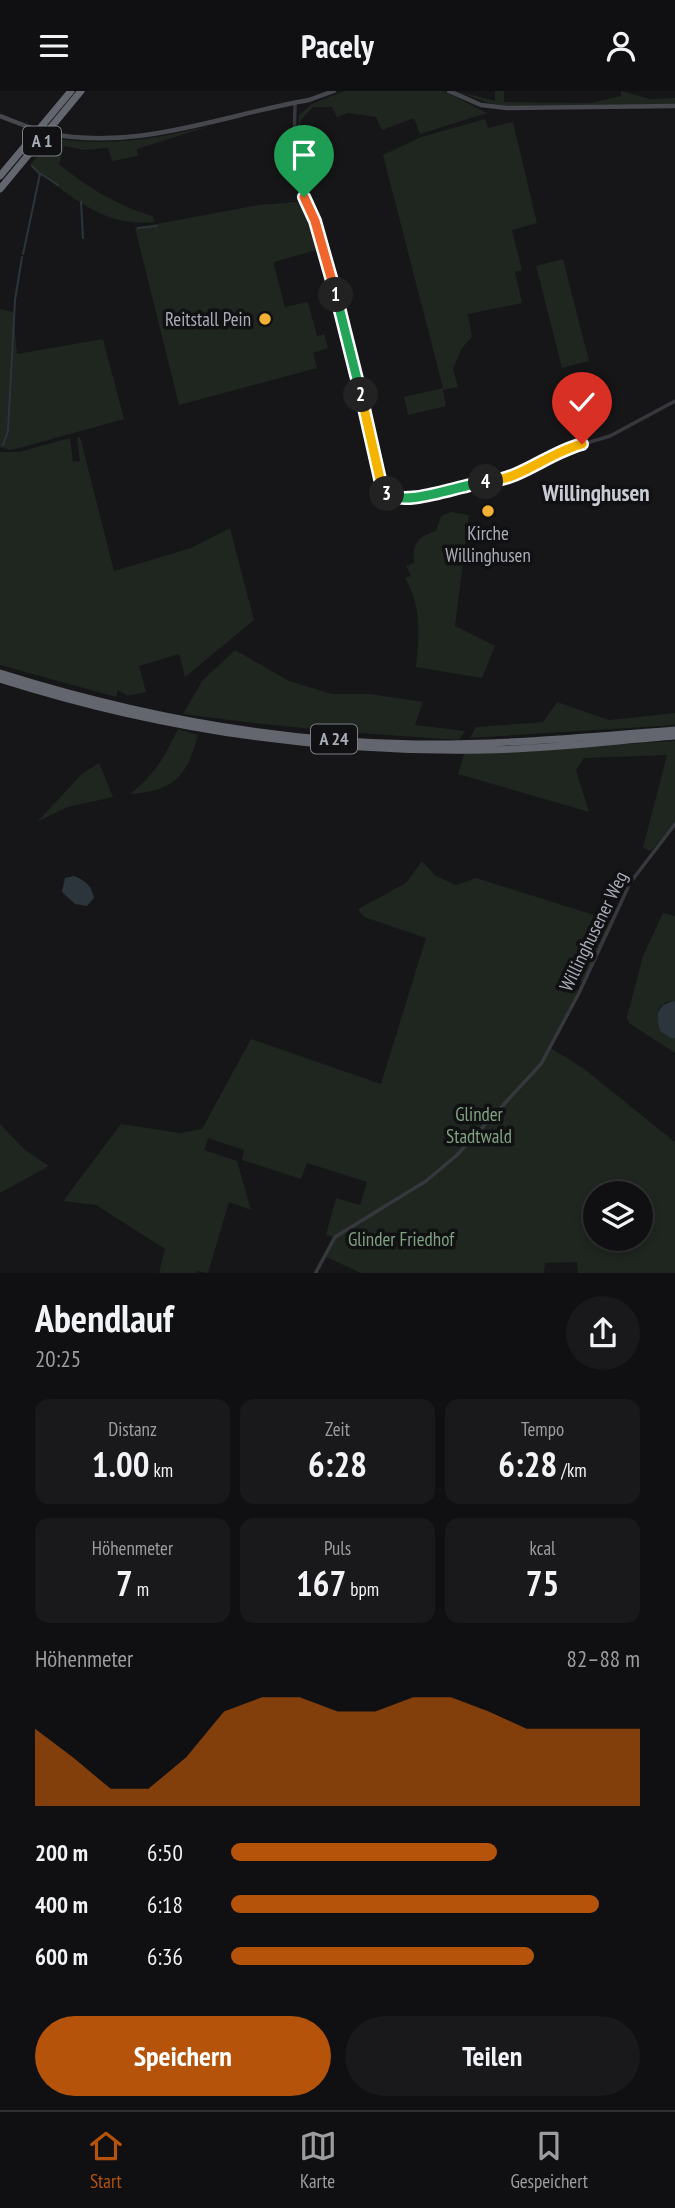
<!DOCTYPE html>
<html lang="de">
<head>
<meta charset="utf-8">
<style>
	body { margin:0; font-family:"PT Sans Narrow",sans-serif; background:#19191b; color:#f1f3f6; height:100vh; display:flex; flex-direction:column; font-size:26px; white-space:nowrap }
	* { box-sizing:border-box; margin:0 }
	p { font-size:23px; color:#9c9d9f }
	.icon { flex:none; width:38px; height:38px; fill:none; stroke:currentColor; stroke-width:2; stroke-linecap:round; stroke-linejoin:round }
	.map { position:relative; height:1182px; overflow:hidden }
	.details { display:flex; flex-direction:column; background:#101012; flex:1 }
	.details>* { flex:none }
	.fabs { position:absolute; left:583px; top:1090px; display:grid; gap:14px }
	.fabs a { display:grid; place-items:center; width:70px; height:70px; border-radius:50%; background:#101012; box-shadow:0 4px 10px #0003,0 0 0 2px #303032; font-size:35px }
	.pin { position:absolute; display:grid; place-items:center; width:60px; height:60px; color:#fff; margin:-72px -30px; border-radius:50% 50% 50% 0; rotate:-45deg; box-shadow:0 0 7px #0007 }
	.pin .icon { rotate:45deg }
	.km { position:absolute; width:35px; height:35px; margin:-18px; border-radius:50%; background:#222; color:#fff; font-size:19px; line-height:35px; text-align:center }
	.round { display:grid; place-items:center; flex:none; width:74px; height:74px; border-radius:37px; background:#19191b }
	.head { display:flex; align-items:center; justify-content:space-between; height:119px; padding:0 35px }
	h1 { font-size:38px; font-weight:700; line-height:52px }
	.stats { display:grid; grid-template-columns:repeat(3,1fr); gap:10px; height:119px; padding:7px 35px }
	.stats div { display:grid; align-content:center; border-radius:14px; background:#19191b; text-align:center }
	.stats b { font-size:35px; font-weight:700 }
	.stats small { font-size:19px; font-weight:400 }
	.stats p { font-size:19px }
	.chart { height:196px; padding:14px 35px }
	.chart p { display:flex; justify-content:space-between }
	.chart svg { width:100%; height:126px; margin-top:7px; fill:#b45309; opacity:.7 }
	.primary-button { display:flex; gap:14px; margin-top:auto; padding:14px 35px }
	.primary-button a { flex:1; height:80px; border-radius:42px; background:#b45309; color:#fff; font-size:28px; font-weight:700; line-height:80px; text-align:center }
	.primary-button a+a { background:#19191b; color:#f1f3f6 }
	ul { padding:0 35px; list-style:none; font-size:23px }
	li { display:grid; grid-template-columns:112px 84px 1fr; align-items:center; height:52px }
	li i { height:18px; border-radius:9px; background:#b45309 }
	header { display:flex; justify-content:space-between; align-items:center; height:91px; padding:0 35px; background:#101012; font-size:32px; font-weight:700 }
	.tabs { display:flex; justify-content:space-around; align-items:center; height:98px; border-top:2px solid #303032; background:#101012; font-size:19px; color:#9c9d9f }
	.tabs a { display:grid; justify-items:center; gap:4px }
	.tabs .selected { color:#b45309 }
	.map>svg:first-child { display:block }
	.green { fill:#1e261f; fill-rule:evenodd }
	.water { fill:#2c353c }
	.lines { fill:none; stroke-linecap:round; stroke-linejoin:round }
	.stream { stroke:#2c353c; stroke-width:2 }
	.tertiary { stroke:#37383d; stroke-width:3.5 }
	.secondary { stroke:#45474d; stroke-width:4.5 }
	.motorway { stroke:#63666e; stroke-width:7 }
	.split-1-casing { stroke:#fff; stroke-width:14 }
	.split-2-casing { stroke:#fff; stroke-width:14 }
	.split-3-casing { stroke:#fff; stroke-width:14 }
	.split-4-casing { stroke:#fff; stroke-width:14 }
	.split-5-casing { stroke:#fff; stroke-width:14 }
	.split-1 { stroke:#f0652b; stroke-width:9 }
	.split-2 { stroke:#22a559; stroke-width:9 }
	.split-3 { stroke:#f5b400; stroke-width:9 }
	.split-4 { stroke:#22a559; stroke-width:9 }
	.split-5 { stroke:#f5b400; stroke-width:9 }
	.poi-dot { fill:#f2b134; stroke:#111113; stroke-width:2.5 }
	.labels { text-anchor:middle; stroke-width:7; stroke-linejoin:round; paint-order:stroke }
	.shield { fill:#111113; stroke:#7b7e86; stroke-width:2 }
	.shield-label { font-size:18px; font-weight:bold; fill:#a8adb8 }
	.poi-label { font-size:19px; fill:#a8adb8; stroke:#111113; text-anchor:end }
	.street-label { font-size:19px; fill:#a8adb8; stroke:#111113 }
	.park-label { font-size:19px; fill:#7fa381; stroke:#111113 }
	.quarter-label { font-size:23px; font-weight:bold; fill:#c9ccd4; stroke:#111113 }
</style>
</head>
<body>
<header><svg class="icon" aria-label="menu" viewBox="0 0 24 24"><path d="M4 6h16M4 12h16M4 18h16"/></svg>Pacely<svg class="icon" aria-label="person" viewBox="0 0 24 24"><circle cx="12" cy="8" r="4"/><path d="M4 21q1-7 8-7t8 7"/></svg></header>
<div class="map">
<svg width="675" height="1183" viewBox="0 0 675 1183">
	<rect width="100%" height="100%" fill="#161618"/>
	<path class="green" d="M 344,0 L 444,0 L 487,22 L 420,43 L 414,27 L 382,39 L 376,26 L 348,22 L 337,26 L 332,16 L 313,16 L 301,29 L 297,52 L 299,24 L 312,13 Z
		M 456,0 L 495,10 L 495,0 L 504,0 L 504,11 L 591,12 L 621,5 L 621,0 L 650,8 L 675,7 L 675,13 L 506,15 L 488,12 Z
		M 485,28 L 488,37 L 513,31 L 537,132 L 512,139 L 522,179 L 515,181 L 522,212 L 468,223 L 472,246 L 462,257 L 453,278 L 458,296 L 443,299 L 446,315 L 408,324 L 404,306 L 443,297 L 383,64 L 421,46 Z
		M 210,35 L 137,58 L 138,65 L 112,70 L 108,57 L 84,59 L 64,55 L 59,73 C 90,98 116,114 153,125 L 154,131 C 103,137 68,103 30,74 L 52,47 C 108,56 156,48 210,35 Z
		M 296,111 L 302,112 L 310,124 L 320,158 L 274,171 L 274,174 L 285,216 L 308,211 L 317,245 L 324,243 L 328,257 L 313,262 L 317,277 L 179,314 L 135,137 L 259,114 Z
		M 563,168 L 589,270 L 562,277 L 536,175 Z
		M 0,218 L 13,221 L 17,263 L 103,248 L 124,328 L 23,356 L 10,359 L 0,356 Z
		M 80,346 L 114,480 L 191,457 L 230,437 L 254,529 L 185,586 L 179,563 L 139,575 L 146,601 L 128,605 L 118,599 L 116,606 L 0,574 L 0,361 L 19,361 L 70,347 L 73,371 L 80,370 L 77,347 Z
		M 451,421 L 469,424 L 455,535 L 495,555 L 482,587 L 416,576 C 419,544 422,516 405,487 L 411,485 L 406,475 L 414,472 C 412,453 417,446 436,440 L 441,425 Z
		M 235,559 L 289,590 L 332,603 L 370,603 L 423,611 L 415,634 L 465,640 L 459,649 C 367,643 275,636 183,623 L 202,590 Z
		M 557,611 L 609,629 L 675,622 L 675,634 L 470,647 L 476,636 L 543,631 Z
		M 178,638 L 198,644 C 187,685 175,700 130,703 C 154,685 165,665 178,638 Z
		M 675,650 L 675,731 L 651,760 L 643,757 L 667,664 L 584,667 L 576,679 L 589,721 L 458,683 L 464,663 Z
		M 99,672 L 113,706 L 68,716 L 37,731 L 83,682 Z
		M 422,770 L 436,785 L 456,794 L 476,787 L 613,830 L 583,891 L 564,884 L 561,893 L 578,900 L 549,956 L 583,977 L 675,1051 L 675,1182 L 578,1182 L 577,1171 L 545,1172 L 544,1182 L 361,1182 L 324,1165 L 334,1146 L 326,1144 L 336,1107 L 360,1114 L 367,1091 L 307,1072 L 301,1088 L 242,1069 L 244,1059 L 208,1047 L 204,1059 L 237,1070 L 251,1119 L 229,1111 L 208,1182 L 197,1180 L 196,1182 L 159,1182 L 165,1158 L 96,1114 L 63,1110 L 121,1033 L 180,1042 L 202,1038 L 251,948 L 381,993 L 426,847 L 364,826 L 358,818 L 406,792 ZM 595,1102 L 640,1102 L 640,1148 L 595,1148 Z
		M 663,822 L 675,825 L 675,910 L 666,911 L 658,918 L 672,948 L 675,947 L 675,962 L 629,932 L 627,926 L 643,865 Z
		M 0,1033 L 26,1060 L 49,1075 L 0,1102 Z"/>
	<path class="water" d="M 74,785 C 86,790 91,794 94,807 L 87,815 L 75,813 L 62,801 L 65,787 Z
		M 675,910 L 675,947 L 672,948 L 660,940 C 656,924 656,913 675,910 Z"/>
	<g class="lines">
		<path class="stream" d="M 41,83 L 58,94
			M 81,111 L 83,147
			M 138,137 L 157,135
			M 23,163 L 40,83 L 32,75
			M 3,354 L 8,340 L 15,209 L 22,166"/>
		<path class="tertiary" d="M 295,11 L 294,65 L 299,91 L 315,130 L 333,195 L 379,388 L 388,404 L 405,409 L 457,395 L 507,388 L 563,359 L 610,345 L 675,310
			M 315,1183 L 335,1146 L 426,1090 L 457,1064 L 541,973 L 579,902 L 630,792 L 675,733"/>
		<path class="secondary" d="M 449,0 L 481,14 L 507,17 L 675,15
			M 0,25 L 39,40
			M 47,42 C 137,61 222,24 309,9 L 334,0"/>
		<path class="motorway" d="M 0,85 L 71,0
			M 0,98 L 81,0
			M 0,582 C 134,624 275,651 416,653 C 503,654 589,646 675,639
			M 0,588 C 157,638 320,662 485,659 C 548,658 612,650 675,645"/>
	</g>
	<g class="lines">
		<defs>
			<path id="split-1" d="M 304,106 L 315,130 L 336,204"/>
			<path id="split-2" d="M 336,204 L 361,304"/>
			<path id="split-3" d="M 361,304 L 380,388 L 387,403"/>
			<path id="split-4" d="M 387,403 C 407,416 459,394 486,391"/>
			<path id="split-5" d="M 486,391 C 522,388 548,362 582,353"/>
		</defs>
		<use href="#split-1" class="split-1-casing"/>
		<use href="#split-2" class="split-2-casing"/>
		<use href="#split-3" class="split-3-casing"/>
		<use href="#split-4" class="split-4-casing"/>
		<use href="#split-5" class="split-5-casing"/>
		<use href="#split-1" class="split-1"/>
		<use href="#split-2" class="split-2"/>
		<use href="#split-3" class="split-3"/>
		<use href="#split-4" class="split-4"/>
		<use href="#split-5" class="split-5"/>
	</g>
	<g class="poi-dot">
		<circle cx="265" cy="228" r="7"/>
		<circle cx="488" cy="420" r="7"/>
	</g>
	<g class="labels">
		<g class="shield">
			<rect x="23" y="35.5" width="38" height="29" rx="5"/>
			<rect x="311" y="633.5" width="46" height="29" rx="5"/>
		</g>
		<g class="shield-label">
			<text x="42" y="56">A 1</text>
			<text x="334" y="654">A 24</text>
		</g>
		<g class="poi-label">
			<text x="251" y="235">Reitstall Pein</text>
			<text x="488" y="449" text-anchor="middle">Kirche<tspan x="488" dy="22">Willinghusen</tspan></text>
		</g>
		<g class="street-label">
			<text transform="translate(593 840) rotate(-64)" y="7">Willinghusener Weg</text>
		</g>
		<g class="park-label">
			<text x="479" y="1030">Glinder<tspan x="479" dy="22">Stadtwald</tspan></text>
			<text x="401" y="1155">Glinder Friedhof</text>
		</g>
		<g class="quarter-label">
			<text x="596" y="410">Willinghusen</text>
		</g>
	</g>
</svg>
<div class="fabs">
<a><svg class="icon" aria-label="layers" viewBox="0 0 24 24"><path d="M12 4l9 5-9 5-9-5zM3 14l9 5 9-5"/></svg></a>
</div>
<div class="pin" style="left:304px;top:106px;background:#1e9e55"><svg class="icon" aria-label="arrive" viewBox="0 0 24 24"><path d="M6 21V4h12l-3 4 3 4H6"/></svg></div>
<div class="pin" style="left:582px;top:353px;background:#d93025"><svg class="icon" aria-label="check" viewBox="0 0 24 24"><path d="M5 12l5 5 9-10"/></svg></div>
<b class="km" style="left:336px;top:204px">1</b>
<b class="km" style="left:361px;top:304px">2</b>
<b class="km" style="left:387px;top:403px">3</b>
<b class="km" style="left:486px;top:391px">4</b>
</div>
<section class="details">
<div class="head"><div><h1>Abendlauf</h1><p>20:25</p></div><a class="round"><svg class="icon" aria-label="share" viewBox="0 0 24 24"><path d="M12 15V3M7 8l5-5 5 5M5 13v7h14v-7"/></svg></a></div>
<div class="stats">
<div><p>Distanz</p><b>1.00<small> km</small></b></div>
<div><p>Zeit</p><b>6:28</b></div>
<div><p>Tempo</p><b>6:28<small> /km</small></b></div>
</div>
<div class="stats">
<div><p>Höhenmeter</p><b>7<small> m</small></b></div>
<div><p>Puls</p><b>167<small> bpm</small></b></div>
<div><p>kcal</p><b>75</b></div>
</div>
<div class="chart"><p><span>Höhenmeter</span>82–88 m</p>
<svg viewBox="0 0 160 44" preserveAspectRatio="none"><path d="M0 44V17L10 27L20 38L30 38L40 27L50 11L60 6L70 6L80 11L90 11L100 6L110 6L120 11L130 17L140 17L150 17L160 17V44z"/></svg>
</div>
<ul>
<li><b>200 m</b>6:50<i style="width:65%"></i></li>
<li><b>400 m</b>6:18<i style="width:90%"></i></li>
<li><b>600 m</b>6:36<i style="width:74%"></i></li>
</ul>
<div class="primary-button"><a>Speichern</a><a>Teilen</a></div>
</section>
<nav class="tabs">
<a class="selected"><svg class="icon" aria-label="home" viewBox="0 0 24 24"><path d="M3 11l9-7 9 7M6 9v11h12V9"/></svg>Start</a>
<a><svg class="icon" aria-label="map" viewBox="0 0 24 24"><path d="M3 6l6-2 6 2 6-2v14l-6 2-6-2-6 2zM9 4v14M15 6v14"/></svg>Karte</a>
<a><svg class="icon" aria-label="saved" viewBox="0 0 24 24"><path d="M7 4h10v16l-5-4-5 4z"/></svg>Gespeichert</a>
</nav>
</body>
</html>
